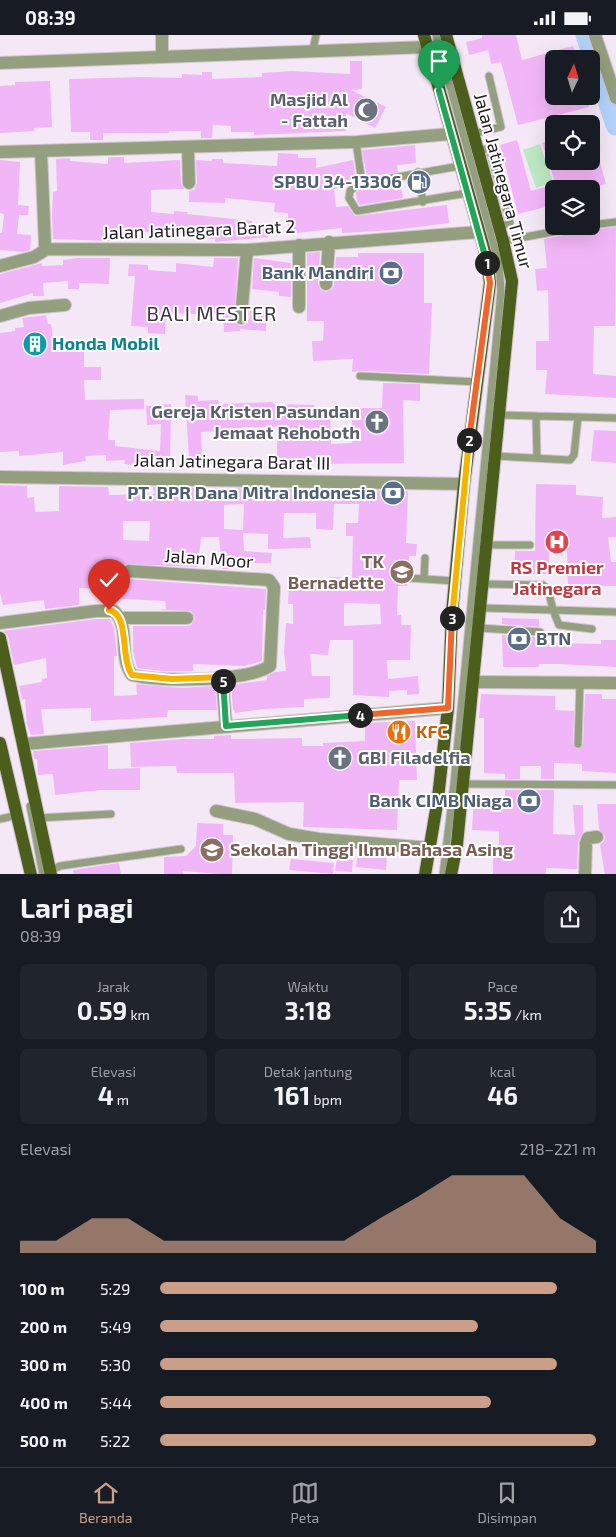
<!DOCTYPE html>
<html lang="id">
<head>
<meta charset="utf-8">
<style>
	body { margin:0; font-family:"Exo 2",sans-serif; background:#20242c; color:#f1f3f6; height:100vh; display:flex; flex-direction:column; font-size:19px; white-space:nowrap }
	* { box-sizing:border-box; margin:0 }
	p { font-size:16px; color:#9ea1a6 }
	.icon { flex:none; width:28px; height:28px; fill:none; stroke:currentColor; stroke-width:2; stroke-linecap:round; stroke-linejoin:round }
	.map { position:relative; height:839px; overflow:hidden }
	.panel { display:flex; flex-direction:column; background:#171b24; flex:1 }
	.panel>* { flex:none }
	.needle { width:32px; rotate:4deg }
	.tools { position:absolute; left:545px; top:15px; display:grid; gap:10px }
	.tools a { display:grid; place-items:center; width:55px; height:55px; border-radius:8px; background:#171b24; box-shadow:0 5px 20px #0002; font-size:25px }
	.pin { position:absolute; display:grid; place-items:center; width:42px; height:42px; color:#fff; margin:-51px -21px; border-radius:50% 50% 50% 0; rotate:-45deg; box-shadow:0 0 5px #0007 }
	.pin .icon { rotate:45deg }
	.km { position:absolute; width:25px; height:25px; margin:-12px; border-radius:50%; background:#222; color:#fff; font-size:14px; line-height:25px; text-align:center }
	.round { display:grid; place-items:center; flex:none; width:52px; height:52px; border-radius:8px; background:#20242c }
	.overview { display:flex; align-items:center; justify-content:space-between; height:85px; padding:0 20px }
	h1 { font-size:28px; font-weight:700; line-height:38px }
	.figures { display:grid; grid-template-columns:repeat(3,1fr); gap:8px; height:85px; padding:5px 20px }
	.figures div { display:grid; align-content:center; border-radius:8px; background:#20242c; text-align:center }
	.figures b { font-size:25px; font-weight:700 }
	.figures small { font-size:14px; font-weight:400 }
	.figures p { font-size:14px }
	.chart { height:140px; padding:10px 20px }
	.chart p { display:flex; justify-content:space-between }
	.chart svg { width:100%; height:90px; margin-top:5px; fill:#cb9f87; opacity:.7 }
	ul { padding:0 20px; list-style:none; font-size:16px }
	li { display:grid; grid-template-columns:80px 60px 1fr; align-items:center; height:38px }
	li i { height:12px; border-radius:6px; background:#cb9f87 }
	.status { display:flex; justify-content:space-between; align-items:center; height:35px; padding:0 25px; background:#171b24; direction:ltr }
	.status svg { height:14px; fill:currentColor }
	.dock { display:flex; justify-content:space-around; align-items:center; height:70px; border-top:1px solid #363941; background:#171b24; font-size:14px; color:#9ea1a6 }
	.dock a { display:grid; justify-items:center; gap:2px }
	.dock .active { color:#cb9f87 }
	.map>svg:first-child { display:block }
	.green { fill:#bde9c4 }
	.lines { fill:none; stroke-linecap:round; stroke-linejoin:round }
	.river { stroke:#b3d2fa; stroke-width:21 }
	.building { fill:#f1b6f7; fill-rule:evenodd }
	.service-casing { stroke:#cfc3cf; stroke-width:9 }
	.minor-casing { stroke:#cfc3cf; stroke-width:14 }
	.tertiary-casing { stroke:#cfc3cf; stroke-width:14 }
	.primary-casing { stroke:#cfc3cf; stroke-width:14 }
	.service { stroke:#939f7e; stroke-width:7 }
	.minor { stroke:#939f7e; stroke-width:12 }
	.tertiary { stroke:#939f7e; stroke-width:12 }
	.primary { stroke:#4b5e1c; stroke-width:12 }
	.split-1-casing { stroke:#fff; stroke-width:10 }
	.split-2-casing { stroke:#fff; stroke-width:10 }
	.split-3-casing { stroke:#fff; stroke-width:10 }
	.split-4-casing { stroke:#fff; stroke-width:10 }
	.split-5-casing { stroke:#fff; stroke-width:10 }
	.split-6-casing { stroke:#fff; stroke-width:10 }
	.split-1 { stroke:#22a559; stroke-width:6 }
	.split-2 { stroke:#f0652b; stroke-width:6 }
	.split-3 { stroke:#f5b400; stroke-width:6 }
	.split-4 { stroke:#f0652b; stroke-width:6 }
	.split-5 { stroke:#22a559; stroke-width:6 }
	.split-6 { stroke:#f5b400; stroke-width:6 }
	.labels { text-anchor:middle; stroke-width:4; stroke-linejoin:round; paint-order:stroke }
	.worship-label { font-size:18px; font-weight:bold; fill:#5b616d; stroke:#fff; text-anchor:end }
	.street-label { font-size:18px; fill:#201b20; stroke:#fff }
	.service-label { font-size:18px; font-weight:bold; fill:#4e5e75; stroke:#fff; text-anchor:end }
	.culture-label { font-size:18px; font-weight:bold; fill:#0d838f; stroke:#fff; text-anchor:start }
	.education-label { font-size:18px; font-weight:bold; fill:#785e54; stroke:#fff; text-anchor:end }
	.health-label { font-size:18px; font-weight:bold; fill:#be3a42; stroke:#fff }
	.food-label { font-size:18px; font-weight:bold; fill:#c56008; stroke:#fff; text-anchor:start }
	.quarter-label { font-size:20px; letter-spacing:1px; fill:#3d333e; stroke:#fff }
</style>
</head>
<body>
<div class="status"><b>08:39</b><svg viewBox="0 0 49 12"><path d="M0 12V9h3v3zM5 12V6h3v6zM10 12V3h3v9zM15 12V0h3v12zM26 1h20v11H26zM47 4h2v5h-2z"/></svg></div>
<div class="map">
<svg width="616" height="840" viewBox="0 0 616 840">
	<rect width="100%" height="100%" fill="#f5e8f6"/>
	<path class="green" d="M 540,109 L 553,147 L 536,153 L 523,115 Z"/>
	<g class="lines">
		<path class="river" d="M 586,0 L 616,90"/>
	</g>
	<path class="building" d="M 482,0 L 516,0 L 522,25 L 573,11 L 577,24 L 554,24 L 554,61 L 587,61 L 589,72 L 518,90 L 501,27 L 491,29 L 488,15 L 469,20 L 466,7 L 482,3 Z
		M 350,26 L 362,26 L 362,54 L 351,55 L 386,72 L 375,93 L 346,78 L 346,96 L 254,100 L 254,97 L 231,97 L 231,91 L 213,90 L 212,103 L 201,103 L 201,96 L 169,96 L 169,98 L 103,98 L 103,105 L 90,105 L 90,97 L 71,97 L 69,44 L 141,42 L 182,43 L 182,39 L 202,40 L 202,37 L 212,37 L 212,44 L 262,42 L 262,38 L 292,36 L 350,39 Z
		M 50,46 L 52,92 L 34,93 L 35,96 L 0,98 L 0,51 L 15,50 L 15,47 Z
		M 554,104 L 554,126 L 591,126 L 591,106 L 594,105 L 606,149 L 589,154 L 557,154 L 542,108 Z
		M 517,105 L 531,156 L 554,149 L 554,170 L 518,179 L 500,110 Z
		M 415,110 L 416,128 L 397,130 L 398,137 L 367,142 L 362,115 Z
		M 278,118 L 298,119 L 298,123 L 316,123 L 316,133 L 353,125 L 356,144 L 348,150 L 334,154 L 336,172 L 348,171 L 355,181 L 447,170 L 449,188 L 394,195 L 342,198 L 342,193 L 288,199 L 288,178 L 274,177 L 275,168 L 225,163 L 225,168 L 189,167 L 189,156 L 194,155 L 197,148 L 196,125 L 212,126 L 212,124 L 223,124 L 223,128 L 277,131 Z
		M 108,122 L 124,122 L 124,128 L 180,125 L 181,148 L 184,154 L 151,155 L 151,177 L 174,179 L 174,176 L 188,177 L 187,179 L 252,186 L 252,190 L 267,190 L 268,202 L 215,207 L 215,204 L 193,202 L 193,198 L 170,197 L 170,200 L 158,199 L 158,197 L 118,196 L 119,205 L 111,206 L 53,204 L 52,180 L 53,157 L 57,156 L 56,124 L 70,123 L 70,126 L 108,129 Z
		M 0,125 L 20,127 L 18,170 L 29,171 L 28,180 L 19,180 L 17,199 L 31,200 L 30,215 L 23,217 L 0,215 L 0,198 L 2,198 L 4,179 L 0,178 Z
		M 400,147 L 403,163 L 360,170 L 357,166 L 356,158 L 360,154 Z
		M 616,192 L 615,291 L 594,291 L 593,339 L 616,341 L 616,363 L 545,359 L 547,335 L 536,335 L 536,306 L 549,306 L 548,255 L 537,256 L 535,234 L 547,233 L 544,204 L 589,195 Z
		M 320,217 L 318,249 L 321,255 L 326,257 L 332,254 L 334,250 L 336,222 L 358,222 L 358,218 L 424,218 L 424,268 L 432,268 L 429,339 L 360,336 L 352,337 L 353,324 L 313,326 L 312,306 L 323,306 L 324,286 L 307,286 L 307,218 Z
		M 78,223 L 110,223 L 109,249 L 79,248 L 79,254 L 68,254 L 68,246 L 43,248 L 44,261 L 33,261 L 33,258 L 0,268 L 0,239 L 42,228 L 42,231 L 63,230 L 63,225 Z
		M 214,223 L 238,223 L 234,287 L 240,291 L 245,290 L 249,284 L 250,275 L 267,277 L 266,296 L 240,294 L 240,296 L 224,297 L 223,280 L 166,278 L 165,299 L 148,298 L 148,292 L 131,291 L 135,241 L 128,241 L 129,229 L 148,230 L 148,235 L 176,237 L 176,228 L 213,232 Z
		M 254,223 L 291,228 L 291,262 L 279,261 L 279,257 L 252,254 Z
		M 46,280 L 48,289 L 51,289 L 55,317 L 84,316 L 84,332 L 101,332 L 101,345 L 84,345 L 85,365 L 144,364 L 144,374 L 110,375 L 108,405 L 115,405 L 115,411 L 160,416 L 161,389 L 147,390 L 146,371 L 171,369 L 170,429 L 145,428 L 144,431 L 124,429 L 125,425 L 106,426 L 106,420 L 85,421 L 86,426 L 63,430 L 63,417 L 19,421 L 19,416 L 0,417 L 0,298 L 15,296 L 15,293 L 24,292 L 22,283 Z
		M 383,348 L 420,349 L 420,366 L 403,365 L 404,428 L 316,429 L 316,426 L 289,425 L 289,433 L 274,433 L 274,420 L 277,420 L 277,392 L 242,392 L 242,403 L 225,404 L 225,396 L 201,397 L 202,422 L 189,423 L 185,360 L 198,361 L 198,366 L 218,365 L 219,369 L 273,367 L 273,369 L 314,370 L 314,378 L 330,378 L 331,409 L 352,408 L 352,373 L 382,373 Z
		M 594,395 L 616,396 L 616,428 L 591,426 Z
		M 536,449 L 576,450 L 576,460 L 603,462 L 602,483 L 616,482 L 616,502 L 608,502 L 611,527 L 616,527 L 616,551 L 568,551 L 567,516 L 549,516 L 549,539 L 514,539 L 515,516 L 535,516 Z
		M 0,450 L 27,451 L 27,463 L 34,462 L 35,477 L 59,476 L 59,451 L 108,452 L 109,460 L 154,459 L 153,452 L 408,456 L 406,508 L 417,509 L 416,521 L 409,521 L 408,538 L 404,543 L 408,551 L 398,551 L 397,580 L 401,580 L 401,590 L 411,590 L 410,625 L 387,625 L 388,644 L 418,641 L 419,659 L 407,660 L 407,655 L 389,656 L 389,662 L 353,660 L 353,605 L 330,605 L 328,620 L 310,619 L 312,641 L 330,641 L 330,663 L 304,664 L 304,672 L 264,674 L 235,678 L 233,674 L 231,650 L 267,645 L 267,641 L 275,637 L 286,636 L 284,618 L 286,588 L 293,589 L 293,569 L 288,569 L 289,549 L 330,548 L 330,542 L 352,543 L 353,501 L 346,501 L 346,488 L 358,488 L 359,469 L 334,469 L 333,495 L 316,494 L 316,478 L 284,478 L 283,503 L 310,502 L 311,513 L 268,514 L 268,499 L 243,498 L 244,516 L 272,518 L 271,528 L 231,528 L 231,534 L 222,534 L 219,502 L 201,502 L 198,532 L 125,529 L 121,535 L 122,539 L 128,544 L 266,554 L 265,575 L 263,575 L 262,626 L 244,631 L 193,629 L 193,636 L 163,636 L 137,633 L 133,616 L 133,591 L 187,591 L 191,590 L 195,583 L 191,576 L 159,575 L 166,574 L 165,566 L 102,563 L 102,554 L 79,553 L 79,570 L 45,574 L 44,565 L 3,570 L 0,558 ZM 244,469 L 243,495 L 224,494 L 224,470 ZM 123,486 L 150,486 L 149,506 L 123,505 ZM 344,568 L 380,569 L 381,589 L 344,591 Z
		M 502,583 L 539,584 L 539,592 L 502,589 Z
		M 96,584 L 110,584 L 114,593 L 117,621 L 114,621 L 114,661 L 137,660 L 136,649 L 182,653 L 215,651 L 217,675 L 168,675 L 167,682 L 91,686 L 91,673 L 41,674 L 44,699 L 31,700 L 27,689 L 25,664 L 22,665 L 19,651 L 42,647 L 42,644 L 47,643 L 46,623 L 14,630 L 8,601 L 3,596 Z
		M 502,600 L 539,602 L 539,607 L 556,608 L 601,609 L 601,605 L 616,605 L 616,632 L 558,629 L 539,629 L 539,632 L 503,632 Z
		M 481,659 L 555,661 L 555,675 L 574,676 L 573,709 L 577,714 L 583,709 L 585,659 L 602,659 L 602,664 L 616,664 L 616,738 L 582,736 L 582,729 L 554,728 L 554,744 L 541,744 L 541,731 L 520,731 L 520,744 L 505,744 L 505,739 L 484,738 L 484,683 L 479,683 Z
		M 415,686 L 417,745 L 399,745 L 397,795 L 303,792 L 304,767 L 235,768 L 234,738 L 177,738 L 176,731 L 131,732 L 130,708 L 183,704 L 214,704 L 214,701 L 231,700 L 231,704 L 302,703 L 302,711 L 323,711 L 323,708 L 365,706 L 365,688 Z
		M 108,710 L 108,734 L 140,733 L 140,755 L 101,755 L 55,760 L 53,739 L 38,740 L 37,724 L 34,724 L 33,716 Z
		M 505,755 L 554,755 L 553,799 L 575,800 L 573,770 L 583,770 L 583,797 L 578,807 L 577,834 L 546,833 L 546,840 L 493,840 L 493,819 L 499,819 L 499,796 L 472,795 L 474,761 L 505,763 Z
		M 597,769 L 616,769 L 616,839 L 605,840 L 600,810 L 604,806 L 605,801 L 599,794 Z
		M 197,788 L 223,789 L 223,800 L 233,800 L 232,840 L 183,836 L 184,840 L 164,840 L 164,822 L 186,821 L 196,811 Z
		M 358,815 L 387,818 L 386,835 L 356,832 Z
		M 337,823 L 353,825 L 352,837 L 335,836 Z
		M 291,824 L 334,828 L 333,839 L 289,835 Z
		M 119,828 L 121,840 L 74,840 L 73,835 Z"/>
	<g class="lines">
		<defs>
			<path id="service" d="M 436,0 L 499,229 L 501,256 L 454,748 L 443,840
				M 313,15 L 316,0
				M 472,99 L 501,92 L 489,41
				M 356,107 L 362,148
				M 477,117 L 489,113 L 510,188 L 498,193
				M 460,131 L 358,149 L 350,156 L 349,163 L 357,176 L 468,158
				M 418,137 L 423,167
				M 591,190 L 616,187
				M 503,206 L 585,191
				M 360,341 L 478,347
				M 498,380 L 536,381 L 537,422
				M 536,381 L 578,382
				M 494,421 L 570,425 L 574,420 L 578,382 L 616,383
				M 487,510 L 530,510
				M 409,543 L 455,546
				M 424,544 L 425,523
				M 483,549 L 543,550 L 548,554 L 553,575 L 616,577
				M 481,573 L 553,575 L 559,590 L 592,594
				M 480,593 L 540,597
				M 578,709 L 580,648
				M 463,749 L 616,750
				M 30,771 L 43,840
				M 39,783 L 111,779
				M 0,784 L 18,780
				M 50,836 L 60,831 L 181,814"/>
			<path id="minor" d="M 162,20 L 162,0
				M 188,113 L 189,148
				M 41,117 L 45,210 L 47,214
				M 47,214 L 247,215 L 479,197
				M 0,231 L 34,222 L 47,214
				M 326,249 L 329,207
				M 299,272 L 299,210
				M 0,281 L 29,273 L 65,270
				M 241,283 L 247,215
				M 121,583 L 187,583
				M 0,588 L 96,576 L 114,576 C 131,593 118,622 132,640 C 161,647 245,647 270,631 L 274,552 L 269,545 L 129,536
				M 222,642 L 226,691
				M 216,776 L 255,784 L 289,799 L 319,804 L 430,813
				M 585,840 L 586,808 L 588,803 L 597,802"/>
			<path id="tertiary" d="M 595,0 L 616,63
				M 0,28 L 427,12
				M 0,117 L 356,107 L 450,99
				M 0,442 L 464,449
				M 474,647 L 616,648
				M 24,709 L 448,673"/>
			<path id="primary" d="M 424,0 L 487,224 L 490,248 L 464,449 L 452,578 L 448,673 L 438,763 L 425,840
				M 446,0 L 503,206 L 512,246 L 457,809 L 451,840
				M 0,603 L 51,840
				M 0,708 L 31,840"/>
		</defs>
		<use href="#service" class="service-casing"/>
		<use href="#minor" class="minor-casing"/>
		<use href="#tertiary" class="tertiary-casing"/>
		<use href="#primary" class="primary-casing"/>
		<use href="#service" class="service"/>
		<use href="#minor" class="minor"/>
		<use href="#tertiary" class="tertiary"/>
		<use href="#primary" class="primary"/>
	</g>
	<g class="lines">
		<defs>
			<path id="split-1" d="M 439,56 L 487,228"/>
			<path id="split-2" d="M 469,405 L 490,248 L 487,228"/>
			<path id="split-3" d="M 452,583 L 469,405"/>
			<path id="split-4" d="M 360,680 L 448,673 L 452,583"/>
			<path id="split-5" d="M 223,646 L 226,691 L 360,680"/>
			<path id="split-6" d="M 109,575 C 130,579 120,624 132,640 L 172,644 L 222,642 L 223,646"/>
		</defs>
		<use href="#split-1" class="split-1-casing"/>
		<use href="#split-2" class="split-2-casing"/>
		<use href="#split-3" class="split-3-casing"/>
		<use href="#split-4" class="split-4-casing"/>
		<use href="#split-5" class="split-5-casing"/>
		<use href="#split-6" class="split-6-casing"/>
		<use href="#split-1" class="split-1"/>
		<use href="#split-2" class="split-2"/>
		<use href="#split-3" class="split-3"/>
		<use href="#split-4" class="split-4"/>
		<use href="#split-5" class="split-5"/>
		<use href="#split-6" class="split-6"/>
	</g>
	<defs>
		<symbol id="mosque-disc" viewBox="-11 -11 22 22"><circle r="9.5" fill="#6b7280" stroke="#fff"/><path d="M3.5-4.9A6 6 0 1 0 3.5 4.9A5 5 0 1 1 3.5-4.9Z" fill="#fff"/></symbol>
		<symbol id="fuel-disc" viewBox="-11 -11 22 22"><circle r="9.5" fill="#5c6f8a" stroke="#fff"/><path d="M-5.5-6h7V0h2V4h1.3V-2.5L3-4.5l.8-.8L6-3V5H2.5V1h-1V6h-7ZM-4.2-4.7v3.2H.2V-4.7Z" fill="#fff"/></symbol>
		<symbol id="bank-disc" viewBox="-11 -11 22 22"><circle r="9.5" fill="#5c6f8a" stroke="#fff"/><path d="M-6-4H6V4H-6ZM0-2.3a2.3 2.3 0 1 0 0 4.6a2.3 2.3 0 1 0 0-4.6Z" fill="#fff"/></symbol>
		<symbol id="building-disc" viewBox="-11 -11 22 22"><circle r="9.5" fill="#0f9aa8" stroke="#fff"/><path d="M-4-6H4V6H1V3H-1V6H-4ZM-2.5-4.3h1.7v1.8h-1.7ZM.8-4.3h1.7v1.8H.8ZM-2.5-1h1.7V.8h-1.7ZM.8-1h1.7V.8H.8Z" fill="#fff"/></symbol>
		<symbol id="church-disc" viewBox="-11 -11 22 22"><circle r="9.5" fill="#6b7280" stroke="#fff"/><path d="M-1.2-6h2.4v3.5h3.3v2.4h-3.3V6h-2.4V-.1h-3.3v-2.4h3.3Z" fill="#fff"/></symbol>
		<symbol id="hospital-disc" viewBox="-11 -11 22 22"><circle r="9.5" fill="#e0444e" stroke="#fff"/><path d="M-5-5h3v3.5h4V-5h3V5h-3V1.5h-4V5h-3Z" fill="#fff"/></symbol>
		<symbol id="school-disc" viewBox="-11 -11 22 22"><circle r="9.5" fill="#8d6e63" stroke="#fff"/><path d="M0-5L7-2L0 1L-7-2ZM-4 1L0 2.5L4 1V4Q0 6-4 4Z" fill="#fff"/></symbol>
		<symbol id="restaurant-disc" viewBox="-11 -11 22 22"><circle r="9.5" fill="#e8710a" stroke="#fff"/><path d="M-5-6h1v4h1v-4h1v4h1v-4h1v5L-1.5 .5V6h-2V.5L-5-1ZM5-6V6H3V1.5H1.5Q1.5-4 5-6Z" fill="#fff"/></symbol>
		<symbol id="university-disc" viewBox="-11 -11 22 22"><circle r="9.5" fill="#8d6e63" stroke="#fff"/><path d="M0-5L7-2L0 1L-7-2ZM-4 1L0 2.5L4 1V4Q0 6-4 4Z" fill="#fff"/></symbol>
	</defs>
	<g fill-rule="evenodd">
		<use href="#mosque-disc" x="352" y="61" width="28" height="28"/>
		<use href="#fuel-disc" x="405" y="133" width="28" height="28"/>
		<use href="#bank-disc" x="377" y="224" width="28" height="28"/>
		<use href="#building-disc" x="21" y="295" width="28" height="28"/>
		<use href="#church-disc" x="363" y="373" width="28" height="28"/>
		<use href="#bank-disc" x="379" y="444" width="28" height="28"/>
		<use href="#hospital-disc" x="543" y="493" width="28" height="28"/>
		<use href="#school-disc" x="388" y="523" width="28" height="28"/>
		<use href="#bank-disc" x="505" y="590" width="28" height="28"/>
		<use href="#restaurant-disc" x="385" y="683" width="28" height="28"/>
		<use href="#church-disc" x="326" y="709" width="28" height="28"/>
		<use href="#bank-disc" x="515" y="752" width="28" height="28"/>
		<use href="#university-disc" x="198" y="801" width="28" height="28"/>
	</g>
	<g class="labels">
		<g class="worship-label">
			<text x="348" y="71">Masjid Al<tspan x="348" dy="21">- Fattah</tspan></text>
			<text x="360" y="383">Gereja Kristen Pasundan<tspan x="360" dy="21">Jemaat Rehoboth</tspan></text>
			<text x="358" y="729" text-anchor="start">GBI Filadelfia</text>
		</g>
		<g class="street-label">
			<text transform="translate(503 146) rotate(75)" y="6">Jalan Jatinegara Timur</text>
			<text transform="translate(199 195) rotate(-2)" y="6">Jalan Jatinegara Barat 2</text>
			<text transform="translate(232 427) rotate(1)" y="6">Jalan Jatinegara Barat III</text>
			<text transform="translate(209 524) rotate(4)" y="6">Jalan Moor</text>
		</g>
		<g class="service-label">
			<text x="402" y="153">SPBU 34-13306</text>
			<text x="374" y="244">Bank Mandiri</text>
			<text x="376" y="464">PT. BPR Dana Mitra Indonesia</text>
			<text x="536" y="610" text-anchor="start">BTN</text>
			<text x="512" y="772">Bank CIMB Niaga</text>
		</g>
		<g class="culture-label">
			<text x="52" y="315">Honda Mobil</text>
		</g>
		<g class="education-label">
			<text x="384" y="533">TK<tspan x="384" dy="21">Bernadette</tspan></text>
			<text x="230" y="821" text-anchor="start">Sekolah Tinggi Ilmu Bahasa Asing</text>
		</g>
		<g class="health-label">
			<text x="557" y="539">RS Premier<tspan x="557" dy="21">Jatinegara</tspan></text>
		</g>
		<g class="food-label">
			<text x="416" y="703">KFC</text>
		</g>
		<g class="quarter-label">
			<text x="212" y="286">BALI MESTER</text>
		</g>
	</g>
</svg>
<div class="tools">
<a><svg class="needle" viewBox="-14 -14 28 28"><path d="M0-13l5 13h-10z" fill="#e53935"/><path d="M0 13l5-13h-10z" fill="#9ea1a6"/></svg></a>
<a><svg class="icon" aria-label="locate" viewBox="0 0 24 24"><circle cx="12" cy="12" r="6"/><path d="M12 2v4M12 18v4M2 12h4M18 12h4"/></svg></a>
<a><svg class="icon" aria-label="layers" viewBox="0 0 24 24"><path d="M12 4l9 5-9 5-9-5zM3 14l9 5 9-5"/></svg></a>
</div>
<div class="pin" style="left:439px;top:56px;background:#1e9e55"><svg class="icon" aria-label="arrive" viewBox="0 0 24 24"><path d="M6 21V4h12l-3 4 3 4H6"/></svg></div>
<div class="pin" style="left:109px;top:575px;background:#d93025"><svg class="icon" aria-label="check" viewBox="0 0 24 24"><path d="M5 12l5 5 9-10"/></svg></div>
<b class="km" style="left:487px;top:228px">1</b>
<b class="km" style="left:469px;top:405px">2</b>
<b class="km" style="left:452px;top:583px">3</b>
<b class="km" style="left:360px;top:680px">4</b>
<b class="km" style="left:223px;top:646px">5</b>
</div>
<section class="panel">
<div class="overview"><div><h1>Lari pagi</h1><p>08:39</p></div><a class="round"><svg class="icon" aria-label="share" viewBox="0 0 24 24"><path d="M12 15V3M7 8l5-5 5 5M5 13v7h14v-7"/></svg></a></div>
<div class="figures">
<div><p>Jarak</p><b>0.59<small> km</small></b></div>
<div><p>Waktu</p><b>3:18</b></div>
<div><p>Pace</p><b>5:35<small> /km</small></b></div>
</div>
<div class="figures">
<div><p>Elevasi</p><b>4<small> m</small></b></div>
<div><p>Detak jantung</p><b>161<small> bpm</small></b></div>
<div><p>kcal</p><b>46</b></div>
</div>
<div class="chart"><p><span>Elevasi</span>218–221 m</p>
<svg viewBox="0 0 160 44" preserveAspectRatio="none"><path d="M0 44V38L10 38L20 27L30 27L40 38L50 38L60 38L70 38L80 38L90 38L100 27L110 17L120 6L130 6L140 6L150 27L160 38V44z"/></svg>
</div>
<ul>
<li><b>100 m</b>5:29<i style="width:91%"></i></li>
<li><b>200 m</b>5:49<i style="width:73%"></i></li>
<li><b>300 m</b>5:30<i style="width:91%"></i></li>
<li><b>400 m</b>5:44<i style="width:76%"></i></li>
<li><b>500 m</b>5:22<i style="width:100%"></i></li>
</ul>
</section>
<nav class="dock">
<a class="active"><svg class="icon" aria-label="home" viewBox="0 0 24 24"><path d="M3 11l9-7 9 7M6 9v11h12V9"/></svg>Beranda</a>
<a><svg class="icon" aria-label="map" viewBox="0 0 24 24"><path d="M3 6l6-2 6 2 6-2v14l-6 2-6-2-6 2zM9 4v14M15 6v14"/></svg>Peta</a>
<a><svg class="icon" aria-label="saved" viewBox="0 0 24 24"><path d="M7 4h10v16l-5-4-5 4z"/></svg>Disimpan</a>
</nav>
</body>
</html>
